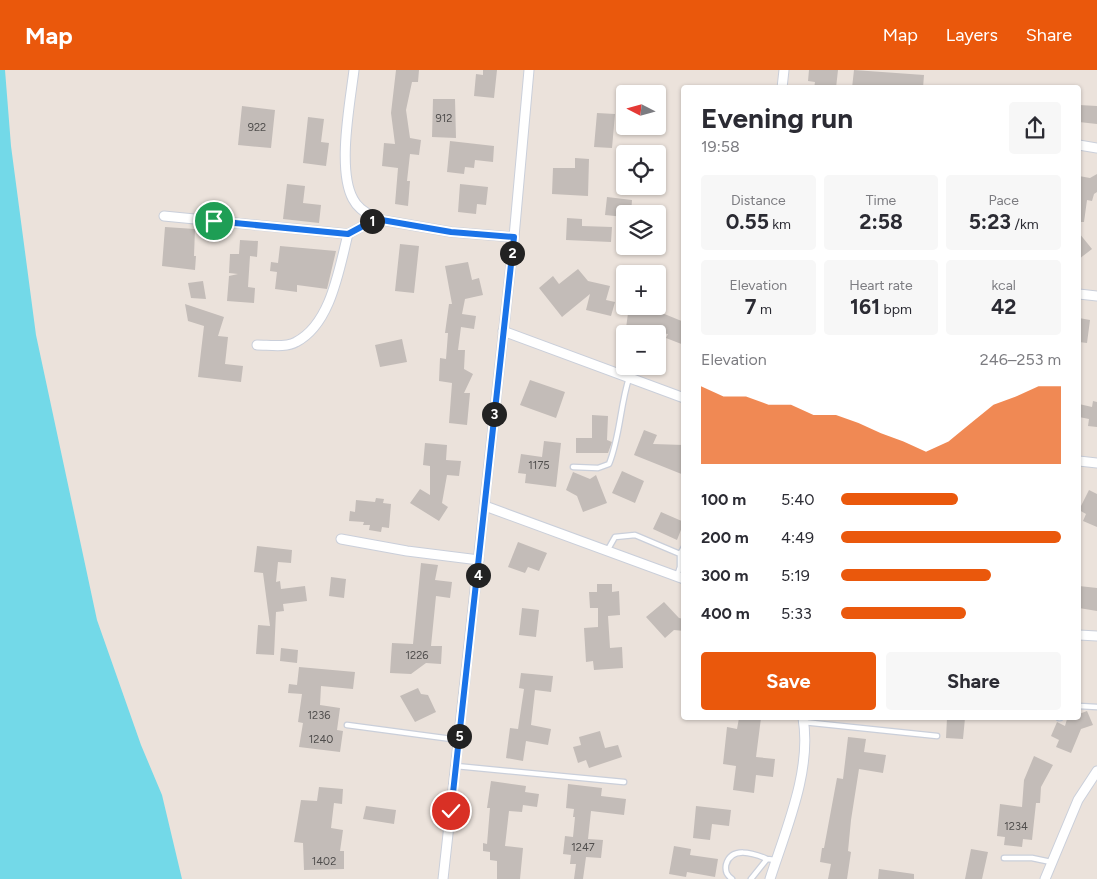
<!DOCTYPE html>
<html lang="en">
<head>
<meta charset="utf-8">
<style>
	body { margin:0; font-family:Figtree,sans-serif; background:#f7f7f7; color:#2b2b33; height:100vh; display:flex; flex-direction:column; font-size:19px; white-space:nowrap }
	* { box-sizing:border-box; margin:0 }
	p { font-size:16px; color:#7c7c81 }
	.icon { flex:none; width:28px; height:28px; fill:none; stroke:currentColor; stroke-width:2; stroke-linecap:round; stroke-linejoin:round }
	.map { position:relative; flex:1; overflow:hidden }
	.sheet { position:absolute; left:681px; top:15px; width:400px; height:635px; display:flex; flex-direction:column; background:#fff; border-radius:5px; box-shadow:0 1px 4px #0004 }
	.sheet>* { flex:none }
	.needle { width:32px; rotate:276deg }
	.fabs { position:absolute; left:616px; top:15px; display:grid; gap:10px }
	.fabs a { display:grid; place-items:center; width:50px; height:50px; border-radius:5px; background:#fff; box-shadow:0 1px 4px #0004; font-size:25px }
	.pin { position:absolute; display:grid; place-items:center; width:42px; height:42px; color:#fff; margin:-21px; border:2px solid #fff; border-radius:50%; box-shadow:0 1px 5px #0007 }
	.km { position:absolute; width:25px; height:25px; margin:-12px; border-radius:50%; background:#222; color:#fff; font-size:14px; line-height:25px; text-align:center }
	.round { display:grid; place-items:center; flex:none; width:52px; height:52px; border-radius:5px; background:#f7f7f7 }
	.overview { display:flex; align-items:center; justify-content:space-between; height:85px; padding:0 20px }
	h1 { font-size:28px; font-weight:700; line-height:38px }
	.metrics { display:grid; grid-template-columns:repeat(3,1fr); gap:8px; height:85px; padding:5px 20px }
	.metrics div { display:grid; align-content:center; border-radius:5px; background:#f7f7f7; text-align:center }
	.metrics b { font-size:21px; font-weight:700 }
	.metrics small { font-size:14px; font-weight:400 }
	.metrics p { font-size:14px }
	.chart { height:140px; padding:10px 20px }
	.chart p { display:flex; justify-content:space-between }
	.chart svg { width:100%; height:90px; margin-top:5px; fill:#ea580c; opacity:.7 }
	.cta { display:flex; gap:10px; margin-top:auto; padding:10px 20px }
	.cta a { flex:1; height:58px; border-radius:5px; background:#ea580c; color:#fff; font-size:20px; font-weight:700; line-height:58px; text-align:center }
	.cta a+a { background:#f7f7f7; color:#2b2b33 }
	ul { padding:0 20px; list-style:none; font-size:16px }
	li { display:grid; grid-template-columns:80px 60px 1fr; align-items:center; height:38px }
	li i { height:12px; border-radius:6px; background:#ea580c }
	header { display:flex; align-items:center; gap:30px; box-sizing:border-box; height:70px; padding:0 25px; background:#ea580c; color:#fff }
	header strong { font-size:24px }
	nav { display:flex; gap:28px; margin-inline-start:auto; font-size:18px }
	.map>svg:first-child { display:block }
	.water { fill:#73d9e8 }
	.building { fill:#c3bcb8 }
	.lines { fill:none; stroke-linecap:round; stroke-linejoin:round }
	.service-casing { stroke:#cacfda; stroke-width:7 }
	.minor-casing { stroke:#cacfda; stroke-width:11 }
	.service { stroke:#fff; stroke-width:4.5 }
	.minor { stroke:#fff; stroke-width:9 }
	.route-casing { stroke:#fff; stroke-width:10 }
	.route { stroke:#1a73e8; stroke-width:6 }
	.labels { text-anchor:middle; stroke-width:4; stroke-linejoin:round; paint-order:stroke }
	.number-label { font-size:11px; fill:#504e4d }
</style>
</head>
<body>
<header>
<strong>Map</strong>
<nav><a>Map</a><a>Layers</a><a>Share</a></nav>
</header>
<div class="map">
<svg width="1097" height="809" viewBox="0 0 1097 809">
	<rect width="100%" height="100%" fill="#ebe2db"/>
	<path class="water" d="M 0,0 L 5,0 L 11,76 L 36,265 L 97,550 L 141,675 L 162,725 L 182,809 L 0,809 Z"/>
	<path class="building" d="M 396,0 L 419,0 L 418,12 L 412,12 L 406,40 L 410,68 L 421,70 L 419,85 L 410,84 L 407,111 L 410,111 L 408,136 L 395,134 L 398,98 L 382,96 L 384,73 L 395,74 L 391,43 Z
		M 483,0 L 497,0 L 494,28 L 474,26 L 476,4 L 483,5 Z
		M 809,0 L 838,0 L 836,18 L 814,18 L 815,12 L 808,11 Z
		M 854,0 L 924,5 L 923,18 L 852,18 Z
		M 433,29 L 455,29 L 456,68 L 432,67 Z
		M 1079,35 L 1097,36 L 1097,54 L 1079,52 Z
		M 242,36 L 275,40 L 271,78 L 238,75 Z
		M 597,43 L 615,44 L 612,78 L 594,77 Z
		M 308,47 L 324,49 L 321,72 L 329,73 L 326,96 L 303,93 Z
		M 450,71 L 494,76 L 493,92 L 475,90 L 474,98 L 465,97 L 464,104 L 447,102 Z
		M 575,88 L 589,89 L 588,126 L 552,124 L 553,98 L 575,98 Z
		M 1097,104 L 1097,122 L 1094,124 L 1092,131 L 1087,130 L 1084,152 L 1079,152 L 1079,106 L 1090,108 Z
		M 287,114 L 305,116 L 303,133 L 321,135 L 319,153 L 283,149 Z
		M 460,114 L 488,117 L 486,135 L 477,134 L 476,144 L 458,142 Z
		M 607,127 L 632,130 L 631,144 L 625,144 L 625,147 L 605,145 Z
		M 567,148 L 582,149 L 582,156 L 612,157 L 611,172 L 566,170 Z
		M 165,157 L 195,159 L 194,186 L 196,186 L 195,200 L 162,196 Z
		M 1079,163 L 1092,179 L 1079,189 Z
		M 240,170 L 258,171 L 257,187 L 250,186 L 248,217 L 255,218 L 254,233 L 227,231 L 229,206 L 238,204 L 229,203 L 230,184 L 239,184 Z
		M 400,174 L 419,176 L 414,223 L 395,221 Z
		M 280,176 L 336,181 L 327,219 L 297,215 L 297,222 L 275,219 L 277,202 L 270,201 L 271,192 L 278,193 Z
		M 468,192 L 472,210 L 479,208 L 483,225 L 465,229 L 462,244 L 476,246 L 474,259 L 461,257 L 458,280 L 465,280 L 464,299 L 473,304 L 464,323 L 470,323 L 467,355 L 449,353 L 452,313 L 439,311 L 440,288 L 446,289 L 448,263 L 445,263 L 449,234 L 452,234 L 445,196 Z
		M 578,199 L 588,211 L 610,216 L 606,230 L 615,232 L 611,246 L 586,240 L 590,224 L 562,247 L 539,218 L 553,206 L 559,214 Z
		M 203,211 L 206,229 L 191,228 L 188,213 Z
		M 185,234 L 224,247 L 218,266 L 228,267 L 225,294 L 243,296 L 241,312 L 198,307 L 204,256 L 188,251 Z
		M 629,236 L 662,241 L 662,243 L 684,252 L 684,275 L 666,268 L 668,264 L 626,258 Z
		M 1079,248 L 1090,250 L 1087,273 L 1079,272 Z
		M 402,269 L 407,292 L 380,297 L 375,275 Z
		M 530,310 L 565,322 L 556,348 L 520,335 Z
		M 1093,331 L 1097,332 L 1097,357 L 1088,356 L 1089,349 L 1079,347 L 1079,334 L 1092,337 Z
		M 592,345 L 608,346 L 607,370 L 612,372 L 608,383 L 576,383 L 576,368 L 592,368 Z
		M 644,360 L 657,365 L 653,374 L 684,375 L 684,405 L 634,385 Z
		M 544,371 L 561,373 L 556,417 L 525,413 L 526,404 L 518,403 L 521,384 L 542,387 Z
		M 425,373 L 447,375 L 446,390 L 461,391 L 459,406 L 447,405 L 442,433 L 448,437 L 439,451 L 410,433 L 420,419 L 430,425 L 430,396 L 423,395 Z
		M 622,401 L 644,411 L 635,433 L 612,423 Z
		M 573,402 L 590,409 L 596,405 L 607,433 L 583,442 L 577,426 L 566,420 Z
		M 1089,420 L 1097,424 L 1097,457 L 1083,451 L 1086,444 L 1079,440 Z
		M 376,428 L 384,429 L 383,433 L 391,434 L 389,458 L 382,457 L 381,462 L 369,460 L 370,455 L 363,455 L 364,452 L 349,451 L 350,441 L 355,442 L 356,430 L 375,432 Z
		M 661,442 L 684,452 L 677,470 L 653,459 Z
		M 518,472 L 547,483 L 539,501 L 528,497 L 525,503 L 508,497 Z
		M 257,476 L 292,480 L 291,493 L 278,492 L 276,512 L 280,511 L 281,519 L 305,516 L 307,531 L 283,534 L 284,541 L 276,542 L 274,585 L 256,584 L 258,555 L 270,556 L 263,503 L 254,502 Z
		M 421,493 L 438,495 L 435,510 L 452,512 L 450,528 L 436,526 L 431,576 L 442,576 L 441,594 L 426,593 L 411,604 L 390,603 L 392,573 L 413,574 Z
		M 331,507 L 346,509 L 344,528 L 329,526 Z
		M 597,514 L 612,514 L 612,522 L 619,521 L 620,545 L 608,546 L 610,578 L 622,577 L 623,598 L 594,600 L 593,591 L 586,592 L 584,558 L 598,557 L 598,538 L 590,538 L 589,522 L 597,522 Z
		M 1079,516 L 1097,518 L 1097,541 L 1079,538 Z
		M 664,532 L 679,548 L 684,549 L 684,561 L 674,560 L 665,568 L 646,547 Z
		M 522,538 L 539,540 L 536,567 L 519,565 Z
		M 281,578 L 298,580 L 297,593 L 280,591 Z
		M 299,597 L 355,602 L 353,619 L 321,616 L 320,635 L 340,638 L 337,660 L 343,661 L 340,682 L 299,677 L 303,653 L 298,652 L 302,624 L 288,623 L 289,614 L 297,615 Z
		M 521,603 L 553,606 L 551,622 L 535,620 L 531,655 L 551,659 L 548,675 L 526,671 L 523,691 L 506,688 L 510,658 L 518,659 L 524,619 L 519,618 Z
		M 418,618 L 421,624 L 428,625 L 436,642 L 415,652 L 400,626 Z
		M 1087,641 L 1093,655 L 1081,659 L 1071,683 L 1056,677 L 1059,670 L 1051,666 L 1057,652 L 1065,656 L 1067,649 L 1079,648 L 1079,644 Z
		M 739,648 L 761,648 L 756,687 L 775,689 L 773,707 L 756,705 L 754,723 L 733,720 L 736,696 L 723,694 L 727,657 L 737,659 Z
		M 947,648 L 965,648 L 963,669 L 946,668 Z
		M 600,661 L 605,678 L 618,675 L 622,687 L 589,698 L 586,690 L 578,693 L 573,677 L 581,675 L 579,667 Z
		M 848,667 L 866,669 L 864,682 L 886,685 L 883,703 L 859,699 L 851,750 L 848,781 L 851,782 L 847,809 L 828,809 L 831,794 L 820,792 L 822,778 L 824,778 L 837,708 L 843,709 Z
		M 1034,686 L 1053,695 L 1041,717 L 1040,733 L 1036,733 L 1032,770 L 1023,769 L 1022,777 L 1004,775 L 1005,767 L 997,766 L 1000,734 L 1022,737 L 1024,710 Z
		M 491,711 L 526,716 L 525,722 L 539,724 L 537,737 L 523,735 L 522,742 L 509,741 L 505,776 L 523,778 L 520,809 L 497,809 L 497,791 L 490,790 L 490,782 L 483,781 L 483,773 L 487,774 L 490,738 L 487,738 Z
		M 568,714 L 602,718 L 601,726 L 626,729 L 624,745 L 591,741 L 588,769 L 603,770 L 601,788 L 586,787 L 583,809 L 574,809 L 576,794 L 570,794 L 571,785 L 563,784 L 565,766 L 573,767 L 575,747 L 573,747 L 574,739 L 566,738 Z
		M 319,717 L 343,719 L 342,734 L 334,733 L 331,758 L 343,760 L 340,781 L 344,781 L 344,799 L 304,800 L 303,773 L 294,772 L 301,730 L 317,731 Z
		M 366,736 L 396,740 L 394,754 L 363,749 Z
		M 696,736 L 731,740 L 729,756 L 712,754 L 710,770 L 693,768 Z
		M 674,776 L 691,779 L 690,785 L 718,789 L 715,807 L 687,802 L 686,807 L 669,804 Z
		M 971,779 L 988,782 L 982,809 L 965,809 Z
		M 879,799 L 914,804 L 914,809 L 878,809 Z"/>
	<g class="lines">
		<defs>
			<path id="service" d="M 573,397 L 598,398 L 609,394 C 620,367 620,336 629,308
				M 607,481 L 615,467 L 635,465 L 680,484 L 680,497 L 677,506
				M 680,484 L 684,477
				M 1079,636 L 1097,637
				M 1059,648 L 1060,648
				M 803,652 L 937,666
				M 347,655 L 459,670
				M 456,696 L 624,712
				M 1004,788 L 1032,788 L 1051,792
				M 732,809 C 727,805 725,802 726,795 C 731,776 753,783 767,789
				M 751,809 L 767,789 L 776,790"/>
			<path id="minor" d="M 354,0 C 350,33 337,100 353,129 C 358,139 367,143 376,149
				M 782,18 L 784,0
				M 1079,75 L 1097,78
				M 164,146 L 348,164 L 376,149 L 451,162 L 514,167
				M 1079,224 L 1097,226
				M 503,261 L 684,328
				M 257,275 C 269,275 286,278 296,272 C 331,254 339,199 348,164
				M 1079,391 L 1097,393
				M 485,436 L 684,509
				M 341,469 L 407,481 L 479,490
				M 1079,565 L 1097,566
				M 443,809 L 514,167 L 529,0
				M 770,809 C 786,759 812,700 803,648
				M 1045,809 L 1078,730 L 1097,701"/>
		</defs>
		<use href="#service" class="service-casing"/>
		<use href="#minor" class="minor-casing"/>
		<use href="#service" class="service"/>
		<use href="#minor" class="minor"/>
	</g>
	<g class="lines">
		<defs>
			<path id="route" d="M 214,151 L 348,164 L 376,149 L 451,162 L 514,167 L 451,741"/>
		</defs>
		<use href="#route" class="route-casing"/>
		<use href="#route" class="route"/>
	</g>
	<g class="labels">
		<g class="number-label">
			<text x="444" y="52">912</text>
			<text x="257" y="61">922</text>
			<text x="539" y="399">1175</text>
			<text x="417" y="589">1226</text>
			<text x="319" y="649">1236</text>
			<text x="321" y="673">1240</text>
			<text x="1016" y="760">1234</text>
			<text x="583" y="781">1247</text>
			<text x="324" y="795">1402</text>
		</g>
	</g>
</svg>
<div class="fabs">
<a><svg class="needle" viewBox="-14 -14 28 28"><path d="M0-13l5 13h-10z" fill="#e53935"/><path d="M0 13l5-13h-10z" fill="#7c7c81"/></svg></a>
<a><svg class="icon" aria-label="locate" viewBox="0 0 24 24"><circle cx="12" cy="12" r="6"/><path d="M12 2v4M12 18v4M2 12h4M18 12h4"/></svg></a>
<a><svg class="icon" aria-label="layers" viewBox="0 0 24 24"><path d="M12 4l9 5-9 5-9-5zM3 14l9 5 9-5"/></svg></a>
<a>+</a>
<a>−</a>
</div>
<div class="pin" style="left:214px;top:151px;background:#1e9e55"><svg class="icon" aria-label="arrive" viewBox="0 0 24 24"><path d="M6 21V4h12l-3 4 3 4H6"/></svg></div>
<div class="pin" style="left:451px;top:741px;background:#d93025"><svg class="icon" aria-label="check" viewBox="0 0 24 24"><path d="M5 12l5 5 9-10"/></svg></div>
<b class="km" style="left:372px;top:151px">1</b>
<b class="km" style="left:512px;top:183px">2</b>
<b class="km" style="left:494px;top:344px">3</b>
<b class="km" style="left:478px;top:505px">4</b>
<b class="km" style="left:459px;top:666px">5</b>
<section class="sheet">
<div class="overview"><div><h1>Evening run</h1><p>19:58</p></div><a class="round"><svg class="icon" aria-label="share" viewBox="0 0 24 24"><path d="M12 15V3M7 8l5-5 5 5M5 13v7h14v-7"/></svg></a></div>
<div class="metrics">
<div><p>Distance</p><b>0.55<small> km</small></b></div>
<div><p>Time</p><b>2:58</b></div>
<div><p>Pace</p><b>5:23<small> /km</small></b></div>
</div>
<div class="metrics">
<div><p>Elevation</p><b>7<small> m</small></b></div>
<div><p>Heart rate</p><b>161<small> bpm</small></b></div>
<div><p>kcal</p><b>42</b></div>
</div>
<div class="chart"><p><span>Elevation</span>246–253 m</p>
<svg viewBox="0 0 160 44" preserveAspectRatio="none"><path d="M0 44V6L10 11L20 11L30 15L40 15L50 20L60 20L70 24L80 29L90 33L100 38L110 33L120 24L130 15L140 11L150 6L160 6V44z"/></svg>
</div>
<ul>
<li><b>100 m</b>5:40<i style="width:53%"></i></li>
<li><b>200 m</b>4:49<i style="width:100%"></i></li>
<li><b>300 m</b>5:19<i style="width:68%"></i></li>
<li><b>400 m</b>5:33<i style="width:57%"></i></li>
</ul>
<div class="cta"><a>Save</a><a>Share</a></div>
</section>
</div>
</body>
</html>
